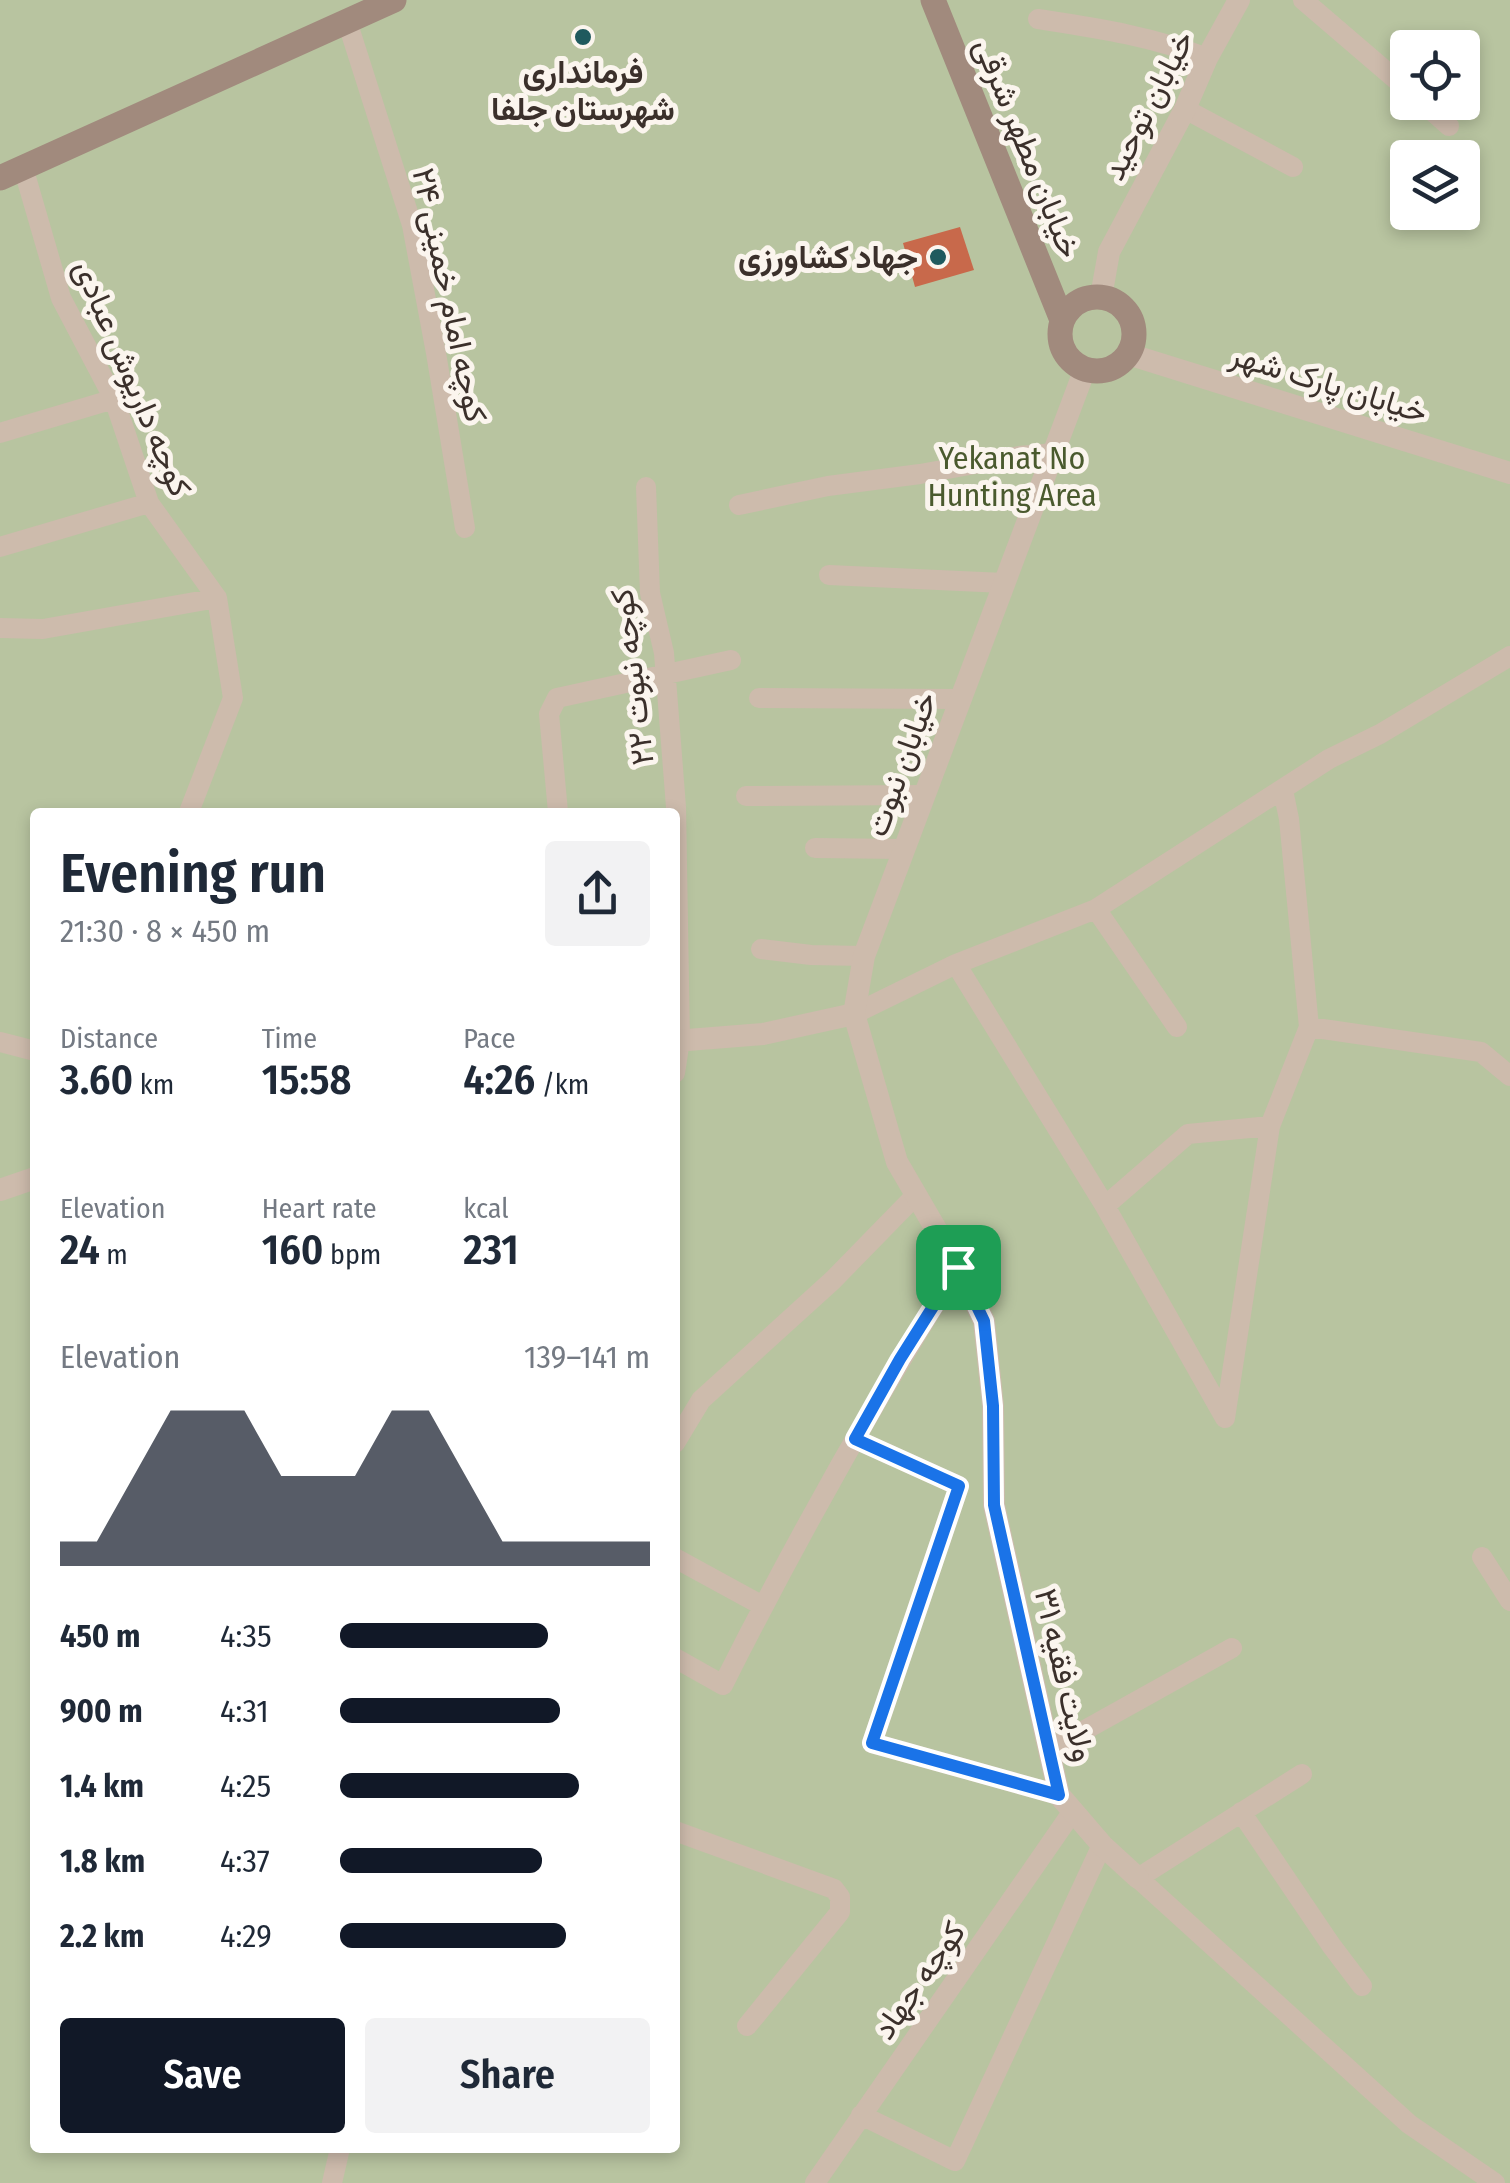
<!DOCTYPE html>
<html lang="en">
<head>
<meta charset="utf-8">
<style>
	body { margin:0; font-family:"Fira Sans Condensed",Vazirmatn,sans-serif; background:#f2f2f3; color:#1f2937; height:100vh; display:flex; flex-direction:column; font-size:38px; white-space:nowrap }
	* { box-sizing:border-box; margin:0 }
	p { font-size:32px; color:#747a83 }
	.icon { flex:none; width:55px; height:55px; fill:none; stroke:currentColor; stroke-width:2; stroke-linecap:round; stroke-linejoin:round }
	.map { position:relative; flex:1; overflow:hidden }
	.sheet { position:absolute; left:30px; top:808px; width:650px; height:1345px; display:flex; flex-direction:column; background:#fff; border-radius:10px; box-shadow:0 5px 15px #0003 }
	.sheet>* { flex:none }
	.fabs { position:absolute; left:1390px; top:30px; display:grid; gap:20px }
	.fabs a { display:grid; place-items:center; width:90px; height:90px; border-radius:10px; background:#fff; box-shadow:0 5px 15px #0003; font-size:50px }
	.pin { position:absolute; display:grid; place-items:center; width:85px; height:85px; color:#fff; margin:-42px; border-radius:20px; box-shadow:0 5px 15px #0006 }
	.round { display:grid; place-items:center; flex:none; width:105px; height:105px; border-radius:10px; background:#f2f2f3 }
	.overview { display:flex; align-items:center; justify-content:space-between; height:170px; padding:0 30px }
	h1 { font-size:55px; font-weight:600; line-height:75px }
	.stats { display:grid; grid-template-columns:repeat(3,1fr); gap:15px; height:170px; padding:10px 30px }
	.stats div { display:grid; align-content:center }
	.stats b { font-size:42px; font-weight:600 }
	.stats small { font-size:28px; font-weight:400 }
	.stats p { font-size:28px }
	.chart { height:280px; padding:20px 30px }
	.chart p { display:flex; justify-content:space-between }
	.chart svg { width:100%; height:180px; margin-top:10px; fill:#111827; opacity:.7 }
	.cta { display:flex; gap:20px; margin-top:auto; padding:20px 30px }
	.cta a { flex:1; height:115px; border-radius:10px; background:#111827; color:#fff; font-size:40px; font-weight:600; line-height:115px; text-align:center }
	.cta a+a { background:#f2f2f3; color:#1f2937 }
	ul { padding:0 30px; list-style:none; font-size:32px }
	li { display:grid; grid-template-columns:160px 120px 1fr; align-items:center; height:75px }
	li i { height:25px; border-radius:12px; background:#111827 }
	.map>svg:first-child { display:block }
	.green { fill:#b8c4a0; fill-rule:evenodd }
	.building { fill:#c8694b }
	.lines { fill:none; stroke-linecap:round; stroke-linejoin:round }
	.minor { stroke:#cdbbac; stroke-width:20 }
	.tertiary { stroke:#cdbbac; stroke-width:22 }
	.secondary { stroke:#a18a7d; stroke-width:25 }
	.route-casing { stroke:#fff; stroke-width:20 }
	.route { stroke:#1a73e8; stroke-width:12 }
	.poi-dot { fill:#1f5a5e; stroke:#fbf5ee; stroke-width:4 }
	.labels { text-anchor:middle; stroke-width:10; stroke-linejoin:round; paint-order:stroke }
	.poi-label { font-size:32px; font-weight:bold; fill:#3b302b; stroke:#fbf5ee }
	.street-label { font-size:32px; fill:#3b302b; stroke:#fbf5ee }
	.park-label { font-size:32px; fill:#4a5a2e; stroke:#fbf5ee }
</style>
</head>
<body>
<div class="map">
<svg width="1510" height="2183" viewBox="0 0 1510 2183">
	<rect width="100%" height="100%" fill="#f4ebe1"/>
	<path class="green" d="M 0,0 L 1510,0 L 1510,2183 L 0,2183 ZM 1408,48 L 1462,48 L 1462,102 L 1408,102 ZM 1408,158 L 1462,158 L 1462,212 L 1408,212 ZM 35,812 L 675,812 L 675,2148 L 35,2148 Z"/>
	<path class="building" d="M 960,227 L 974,270 L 915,287 L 903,243 Z"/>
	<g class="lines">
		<path class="minor" d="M 1303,0 L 1408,90
			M 1038,19 C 1096,28 1152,36 1207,58
			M 347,21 L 412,225 L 436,353 L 465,528
			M 1422,102 L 1449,126
			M 1185,109 L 1293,167
			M 23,167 L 61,298 L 114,399 L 149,503 L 217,598 L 233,698 L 189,812
			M 0,433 L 114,399
			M 646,487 L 650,593 L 664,653 L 676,807 L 680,1040 L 675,1073
			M 739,505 L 828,486 L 920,474 L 1019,456 L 1054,453
			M 0,547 L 149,503
			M 829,575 L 1004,583
			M 0,628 L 43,629 L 217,598
			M 759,698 L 960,699
			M 746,796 L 924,795
			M 558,812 L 549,714 L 557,698 L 731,660
			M 815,848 L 904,849
			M 1096,909 L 1177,1027
			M 761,949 L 811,955 L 864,956
			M 956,964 L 1105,1206 L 1225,1418 L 1270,1126 L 1309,1027 L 1289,819 L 1283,790
			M 854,1014 L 956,964 L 1096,909 L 1329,759 L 1380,734 L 1510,656
			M 1309,1027 L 1481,1052 L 1510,1076
			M 0,1042 L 35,1051
			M 1105,1206 L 1188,1134 L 1270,1126
			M 855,1439 L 959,1486 L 872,1743 L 1059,1795
			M 675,1443 L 701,1400 L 833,1280 L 916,1195
			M 1482,1557 L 1510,1601
			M 675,1558 L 763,1606
			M 675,1658 L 723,1685 C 795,1542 873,1403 958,1267
			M 1049,1750 L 1232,1648
			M 1302,1774 L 1138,1878 L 1409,2124 L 1495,2183
			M 1241,1812 L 1331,1945 L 1362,1986
			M 675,1831 L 834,1889 L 840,1897 L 840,1912 L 747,2026
			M 861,2115 L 955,2161 L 1102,1845
			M 332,2183 L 340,2148
			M 815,2183 L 1073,1811"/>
		<path class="tertiary" d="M 1101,297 L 1109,252 L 1185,109 L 1207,58 L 1239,0
			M 1128,354 L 1510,473
			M 1085,369 L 864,956 L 854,1014 L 897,1162 L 958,1267 L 984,1321 L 993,1406 L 994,1505 L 1059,1795 L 1102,1845 L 1138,1878
			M 675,1041 L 763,1034 L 854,1014
			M 0,1190 L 35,1178"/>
		<path class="secondary" d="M 933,0 L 1062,320
			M 0,178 L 394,0
			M1060 334a37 37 0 1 1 74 0a37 37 0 1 1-74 0Z"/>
	</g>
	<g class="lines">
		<defs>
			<path id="route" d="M 958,1267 L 984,1321 L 993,1406 L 994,1505 L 1059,1795 L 872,1743 L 959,1486 L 855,1439 L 900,1359 Z"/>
		</defs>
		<use href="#route" class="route-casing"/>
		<use href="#route" class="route"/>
	</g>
	<g class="poi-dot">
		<circle cx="583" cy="37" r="10"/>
		<circle cx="938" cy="257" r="10"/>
	</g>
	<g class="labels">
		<g class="poi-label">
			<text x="583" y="83">فرمانداری<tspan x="583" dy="37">شهرستان جلفا</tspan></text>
			<text x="918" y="268" text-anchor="end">جهاد کشاورزی</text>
		</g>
		<g class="street-label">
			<text transform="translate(1148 105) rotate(-63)" y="11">خیابان توحید</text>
			<text transform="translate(1028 148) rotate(68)" y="11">خیابان مطهر شرقی</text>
			<text transform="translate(450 295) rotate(78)" y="11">کوچه امام خمینی ۲۴</text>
			<text transform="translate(133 378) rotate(67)" y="11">کوچه داریوش عبادی</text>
			<text transform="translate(1329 383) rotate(17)" y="11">خیابان پارک شهر</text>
			<text transform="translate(632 677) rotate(-97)" y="11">کوچه نبوت ۲۲</text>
			<text transform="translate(901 764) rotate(-70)" y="11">خیابان نبوت</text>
			<text transform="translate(1065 1675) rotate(77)" y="11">ولایت فقیه ۳۱</text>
			<text transform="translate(919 1980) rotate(-55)" y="11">کوچه جهاد</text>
		</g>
		<g class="park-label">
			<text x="1012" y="469">Yekanat No<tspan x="1012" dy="37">Hunting Area</tspan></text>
		</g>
	</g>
</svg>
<div class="fabs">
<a><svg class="icon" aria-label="locate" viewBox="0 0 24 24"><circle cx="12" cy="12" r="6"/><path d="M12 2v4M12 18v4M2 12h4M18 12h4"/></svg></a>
<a><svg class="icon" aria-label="layers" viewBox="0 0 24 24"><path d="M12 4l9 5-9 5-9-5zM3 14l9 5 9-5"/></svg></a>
</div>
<div class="pin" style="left:958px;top:1267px;background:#1e9e55"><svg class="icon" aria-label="arrive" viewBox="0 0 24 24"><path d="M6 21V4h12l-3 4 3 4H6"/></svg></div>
<section class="sheet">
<div class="overview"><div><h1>Evening run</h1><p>21:30 · 8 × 450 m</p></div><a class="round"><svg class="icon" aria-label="share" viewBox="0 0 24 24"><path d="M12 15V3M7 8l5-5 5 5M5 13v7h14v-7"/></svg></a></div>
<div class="stats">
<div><p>Distance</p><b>3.60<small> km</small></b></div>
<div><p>Time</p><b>15:58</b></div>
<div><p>Pace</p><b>4:26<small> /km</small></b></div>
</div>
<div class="stats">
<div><p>Elevation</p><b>24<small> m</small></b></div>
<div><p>Heart rate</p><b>160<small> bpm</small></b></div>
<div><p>kcal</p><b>231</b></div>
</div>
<div class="chart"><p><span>Elevation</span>139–141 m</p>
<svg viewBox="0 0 160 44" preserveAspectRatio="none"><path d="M0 44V38L10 38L20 22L30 6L40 6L50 6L60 22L70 22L80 22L90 6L100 6L110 22L120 38L130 38L140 38L150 38L160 38V44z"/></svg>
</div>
<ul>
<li><b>450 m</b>4:35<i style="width:67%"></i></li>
<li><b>900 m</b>4:31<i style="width:71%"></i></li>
<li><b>1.4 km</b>4:25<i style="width:77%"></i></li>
<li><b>1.8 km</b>4:37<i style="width:65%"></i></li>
<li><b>2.2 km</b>4:29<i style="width:73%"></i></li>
</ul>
<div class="cta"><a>Save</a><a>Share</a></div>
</section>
</div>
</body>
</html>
